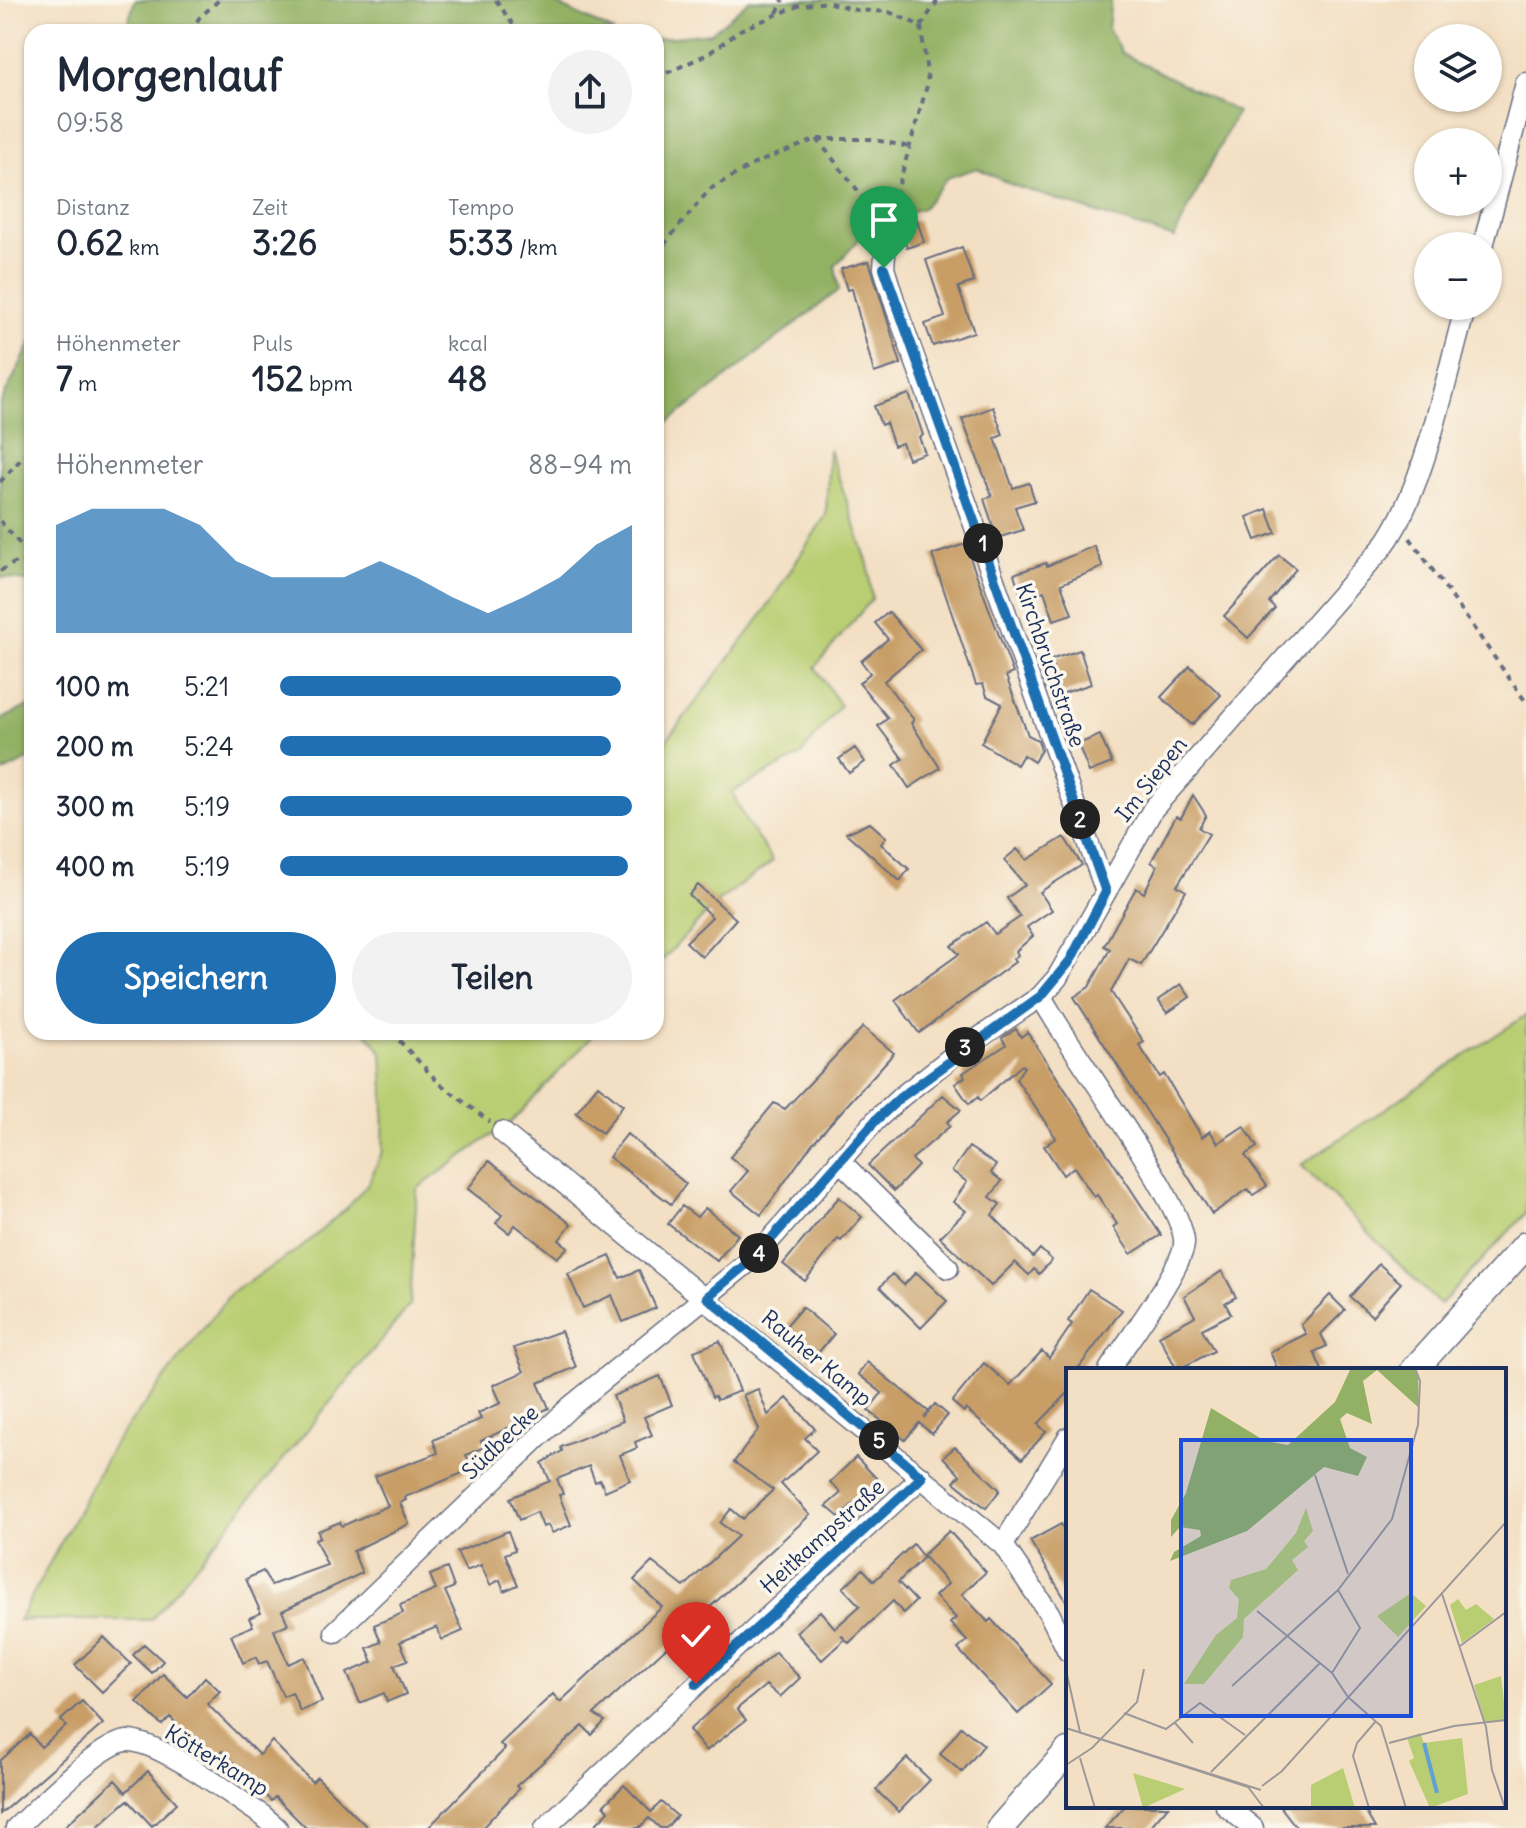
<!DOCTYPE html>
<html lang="de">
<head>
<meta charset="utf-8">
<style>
	body { margin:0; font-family:Delius,sans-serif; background:#f2f2f3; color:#1f2937; height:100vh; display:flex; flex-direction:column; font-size:30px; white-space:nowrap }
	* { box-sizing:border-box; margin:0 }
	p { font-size:26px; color:#747a83 }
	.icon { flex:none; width:44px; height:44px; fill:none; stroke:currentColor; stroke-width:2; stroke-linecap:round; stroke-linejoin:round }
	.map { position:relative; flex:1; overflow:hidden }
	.panel { position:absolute; left:24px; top:24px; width:640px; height:1016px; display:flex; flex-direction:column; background:#fff; border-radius:24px; box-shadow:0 2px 6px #0004 }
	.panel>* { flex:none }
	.controls { position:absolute; left:1414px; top:24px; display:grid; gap:16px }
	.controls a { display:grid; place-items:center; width:88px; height:88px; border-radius:50%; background:#fff; box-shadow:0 2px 6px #0004; font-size:40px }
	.pin { position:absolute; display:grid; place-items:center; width:68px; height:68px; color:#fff; margin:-82px -34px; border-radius:50% 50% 50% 0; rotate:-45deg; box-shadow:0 0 8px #0007 }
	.pin .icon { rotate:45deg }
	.km { position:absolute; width:40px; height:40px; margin:-20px; border-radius:50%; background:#222; color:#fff; font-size:22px; line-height:40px; text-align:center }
	.round { display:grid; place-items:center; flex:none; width:84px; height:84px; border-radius:42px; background:#f2f2f3 }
	.head { display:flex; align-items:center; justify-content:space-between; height:136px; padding:0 32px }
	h1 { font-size:44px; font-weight:800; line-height:60px }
	.figures { display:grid; grid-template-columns:repeat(3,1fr); gap:12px; height:136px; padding:8px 32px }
	.figures div { display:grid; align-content:center }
	.figures b { font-size:34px; font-weight:800 }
	.figures small { font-size:22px; font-weight:400 }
	.figures p { font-size:22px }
	.chart { height:224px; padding:16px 32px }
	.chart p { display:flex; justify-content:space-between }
	.chart svg { width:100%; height:144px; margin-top:8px; fill:#1f6fb2; opacity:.7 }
	.action { display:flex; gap:16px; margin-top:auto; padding:16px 32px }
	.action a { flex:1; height:92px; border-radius:48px; background:#1f6fb2; color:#fff; font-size:32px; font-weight:800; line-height:92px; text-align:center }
	.action a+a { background:#f2f2f3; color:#1f2937 }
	ul { padding:0 32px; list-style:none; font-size:26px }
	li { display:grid; grid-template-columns:128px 96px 1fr; align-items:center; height:60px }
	li i { height:20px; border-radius:10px; background:#1f6fb2 }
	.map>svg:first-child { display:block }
	.green { fill:#b9ce72; stroke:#6a7e68; stroke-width:2 }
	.forest { fill:#92b164; stroke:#567061; stroke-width:2 }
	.building { fill:#c89e66 }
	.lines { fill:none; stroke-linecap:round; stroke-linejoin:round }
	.minor-casing { stroke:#676d81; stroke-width:23 }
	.major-casing { stroke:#676d81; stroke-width:29 }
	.path { stroke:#676d81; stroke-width:4; stroke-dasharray:6 6; stroke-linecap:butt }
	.minor { stroke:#fff; stroke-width:20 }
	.major { stroke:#fff; stroke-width:26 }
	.route-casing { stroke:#fff; stroke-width:16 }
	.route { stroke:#1f6fb2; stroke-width:10 }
	.labels { text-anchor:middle; stroke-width:7; stroke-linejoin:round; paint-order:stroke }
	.street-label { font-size:22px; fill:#1b2f5e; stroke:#fbf7ec }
	.inset-river { fill:none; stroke:#60a1d3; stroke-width:4 }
	.inset-road { fill:none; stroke:#9d999b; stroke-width:2 }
	.view { fill:#1d4ed8; fill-opacity:0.15; stroke:#1d4ed8; stroke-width:4 }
	.inset-edge { fill:none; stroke:#1b2f5e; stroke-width:4 }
</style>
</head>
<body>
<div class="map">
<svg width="1526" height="1828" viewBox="0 0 1526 1828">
	<rect width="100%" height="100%" fill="#fbf7ec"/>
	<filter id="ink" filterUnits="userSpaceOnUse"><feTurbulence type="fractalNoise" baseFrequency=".0125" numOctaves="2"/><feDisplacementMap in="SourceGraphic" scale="16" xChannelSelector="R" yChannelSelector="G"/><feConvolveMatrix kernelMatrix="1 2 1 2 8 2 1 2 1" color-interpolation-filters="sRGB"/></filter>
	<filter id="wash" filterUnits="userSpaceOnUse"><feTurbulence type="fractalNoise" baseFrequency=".006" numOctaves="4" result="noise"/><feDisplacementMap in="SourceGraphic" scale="32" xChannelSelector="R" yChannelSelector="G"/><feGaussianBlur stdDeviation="1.8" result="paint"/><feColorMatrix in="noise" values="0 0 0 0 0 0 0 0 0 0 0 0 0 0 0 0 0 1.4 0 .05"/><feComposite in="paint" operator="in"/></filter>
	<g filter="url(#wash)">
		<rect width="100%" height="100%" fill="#f3dfc3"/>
		<path class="green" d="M 829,449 L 868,564 L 872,599 L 815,667 L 840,705 L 800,756 L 732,792 L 746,821 L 773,861 L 716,903 L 656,967 L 656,754 L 760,618 L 826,515 Z
			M 1526,1015 L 1526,1213 L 1440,1305 L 1301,1165 Z
			M 366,1032 L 596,1032 L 502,1132 L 499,1130 L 417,1189 L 410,1305 L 151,1620 L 19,1620 L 114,1444 L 231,1293 L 302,1247 L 350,1205 L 369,1182 L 383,1150 L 384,1092 L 382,1052 Z"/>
		<path class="forest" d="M 135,0 L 548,0 L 614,32 L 125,32 Z
			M 750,0 L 1111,0 L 1108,29 L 1122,53 L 1237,112 L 1174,238 L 1012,185 L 977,168 L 947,178 L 923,208 L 874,223 L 835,266 L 839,290 L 656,432 L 656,39 L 711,33 Z
			M 32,341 L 32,582 L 0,577 L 0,404 Z
			M 32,704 L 32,758 L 0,774 L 0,720 Z"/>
		<g id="blocks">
			<path class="building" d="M 917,220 L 924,242 L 907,248 L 900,226 Z
				M 962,247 L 974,282 L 958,287 L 974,332 L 933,346 L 925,324 L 945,317 L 926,260 Z
				M 869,261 L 901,364 L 874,373 L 852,289 L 847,290 L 841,269 Z
				M 909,394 L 923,435 L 919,437 L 925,453 L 908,459 L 902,443 L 894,446 L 886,423 L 881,425 L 874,406 Z
				M 993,407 L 1003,435 L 995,438 L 1013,488 L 1029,483 L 1035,501 L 1015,507 L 1023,530 L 997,538 L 984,499 L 992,496 L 962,419 Z
				M 1267,509 L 1276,533 L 1256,540 L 1247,517 Z
				M 965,544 L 1013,673 L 1006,676 L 1028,735 L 1038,740 L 1041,750 L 1034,762 L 1023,755 L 1017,765 L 981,743 L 1002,704 L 987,696 L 983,684 L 976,685 L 932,555 Z
				M 1094,546 L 1103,567 L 1061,584 L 1072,614 L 1054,620 L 1044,591 L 1022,599 L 1014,574 L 1046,563 L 1047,566 Z
				M 1279,555 L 1296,569 L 1269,602 L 1275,608 L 1248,638 L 1224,616 Z
				M 889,612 L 921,650 L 884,681 L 914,720 L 911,723 L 940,768 L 909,788 L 894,765 L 903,759 L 878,726 L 888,718 L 859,683 L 870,673 L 861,661 L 888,639 L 875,623 Z
				M 1080,650 L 1091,684 L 1061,694 L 1050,660 Z
				M 1190,666 L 1221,695 L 1192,725 L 1161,697 Z
				M 1100,735 L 1112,763 L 1089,772 L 1078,744 Z
				M 855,748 L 865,762 L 849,773 L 839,759 Z
				M 1193,795 L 1206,815 L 1199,828 L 1209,834 L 1177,886 L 1186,891 L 1141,965 L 1129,959 L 1111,992 L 1144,1042 L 1139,1045 L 1160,1077 L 1164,1074 L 1202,1137 L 1210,1131 L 1218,1143 L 1244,1126 L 1257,1147 L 1245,1155 L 1267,1186 L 1253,1195 L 1248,1189 L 1212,1214 L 1074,997 L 1089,987 L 1110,949 L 1104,946 L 1136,888 L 1144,893 L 1157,866 L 1151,862 L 1176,816 L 1181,818 Z
				M 870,823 L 886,837 L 881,844 L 909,869 L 900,881 L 846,833 Z
				M 1064,837 L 1082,865 L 1040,892 L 1052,910 L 1027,927 L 1033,936 L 1016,951 L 1018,955 L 1013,959 L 1015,962 L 919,1033 L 895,1000 L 959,954 L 951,946 L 986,922 L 995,934 L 1020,917 L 1007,898 L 1025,885 L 1004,860 L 1017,849 L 1027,860 Z
				M 698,885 L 736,919 L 702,957 L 686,942 L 712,917 L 689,895 Z
				M 1181,984 L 1190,997 L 1167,1013 L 1158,1000 Z
				M 863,1027 L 894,1053 L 812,1144 L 761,1215 L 731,1191 L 748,1171 L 730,1157 L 774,1103 L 785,1109 Z
				M 1016,1029 L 1021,1037 L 1027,1032 L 1161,1235 L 1131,1254 L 1113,1227 L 1117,1224 L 1097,1195 L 1094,1197 L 1074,1167 L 1063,1175 L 1044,1146 L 1056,1138 L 1016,1079 L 1024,1067 L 1022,1065 L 980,1101 L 978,1097 L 969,1104 L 955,1084 L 965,1077 L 963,1073 L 1006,1045 L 1002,1038 Z
				M 598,1085 L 623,1105 L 602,1133 L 576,1113 Z
				M 943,1095 L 961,1110 L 947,1122 L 950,1126 L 912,1159 L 918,1166 L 894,1191 L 868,1165 Z
				M 627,1134 L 686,1184 L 671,1204 L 609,1157 Z
				M 969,1147 L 996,1165 L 991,1173 L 1002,1181 L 990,1197 L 1000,1204 L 992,1215 L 1033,1257 L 1040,1249 L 1052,1260 L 1039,1274 L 1034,1269 L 1029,1275 L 1015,1262 L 991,1286 L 940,1237 L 966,1211 L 953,1202 L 967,1182 L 952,1171 Z
				M 489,1161 L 571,1224 L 559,1240 L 568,1247 L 557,1258 L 515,1225 L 509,1233 L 496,1223 L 502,1215 L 468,1189 Z
				M 839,1197 L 862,1217 L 841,1241 L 838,1239 L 805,1281 L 783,1264 Z
				M 682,1206 L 697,1217 L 705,1208 L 738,1235 L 717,1261 L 668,1224 Z
				M 610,1256 L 620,1278 L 639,1270 L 656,1308 L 623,1322 L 612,1295 L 583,1308 L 568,1274 Z
				M 1379,1264 L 1401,1283 L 1372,1316 L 1350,1297 Z
				M 1222,1271 L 1236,1297 L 1225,1303 L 1231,1314 L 1202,1329 L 1214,1351 L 1177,1370 L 1159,1336 L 1195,1316 L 1184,1296 Z
				M 916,1272 L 947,1301 L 921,1328 L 880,1287 L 892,1274 L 904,1285 Z
				M 1089,1289 L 1122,1310 L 1077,1370 L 1068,1370 L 1068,1393 L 1038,1424 L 1046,1432 L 1022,1459 L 966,1409 L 964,1412 L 952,1402 L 984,1363 L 1010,1385 L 1042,1351 L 1049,1358 L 1072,1324 L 1068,1321 Z
				M 1330,1295 L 1345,1310 L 1321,1334 L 1327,1346 L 1314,1352 L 1322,1370 L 1278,1370 L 1270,1352 L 1306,1334 L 1301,1325 Z
				M 802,1307 L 834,1334 L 812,1360 L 780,1333 Z
				M 561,1331 L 576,1367 L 538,1383 L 549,1408 L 481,1441 L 484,1447 L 466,1455 L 472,1469 L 405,1497 L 406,1500 L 400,1503 L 409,1524 L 353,1551 L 362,1573 L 282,1611 L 288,1624 L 274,1630 L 288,1664 L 304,1657 L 322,1702 L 300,1711 L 292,1692 L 283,1696 L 267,1661 L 259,1664 L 256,1657 L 243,1663 L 231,1635 L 253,1626 L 249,1618 L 261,1613 L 246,1579 L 263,1571 L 271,1585 L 327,1565 L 315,1539 L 320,1537 L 318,1531 L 340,1522 L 342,1526 L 388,1506 L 375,1476 L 438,1453 L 433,1440 L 481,1419 L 478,1413 L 501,1403 L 493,1385 L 524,1372 L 514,1348 Z
				M 720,1341 L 740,1391 L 717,1400 L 715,1396 L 712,1397 L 694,1351 Z
				M 867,1362 L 929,1412 L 924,1418 L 935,1404 L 948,1415 L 932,1434 L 919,1423 L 905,1440 L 868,1410 L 882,1393 L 858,1374 Z
				M 660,1376 L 672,1405 L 644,1417 L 652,1435 L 635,1442 L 637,1448 L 620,1455 L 630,1480 L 605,1491 L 600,1480 L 595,1482 L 589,1466 L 557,1479 L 563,1494 L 559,1495 L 571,1525 L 552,1533 L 548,1525 L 543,1527 L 537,1512 L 519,1520 L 510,1498 L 550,1481 L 542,1463 L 562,1451 L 561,1447 L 623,1421 L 613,1396 Z
				M 758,1389 L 768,1415 L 787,1398 L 815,1429 L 805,1438 L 817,1451 L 781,1484 L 810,1515 L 594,1714 L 605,1721 L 592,1735 L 583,1726 L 516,1786 L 519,1789 L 482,1828 L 428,1828 L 505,1749 L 500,1744 L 540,1706 L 553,1694 L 560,1702 L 662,1607 L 634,1580 L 652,1562 L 684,1587 L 738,1536 L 720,1523 L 731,1509 L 743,1519 L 773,1490 L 734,1462 L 759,1429 L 743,1395 Z
				M 955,1447 L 1000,1490 L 986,1508 L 954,1482 L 960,1475 L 943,1457 Z
				M 856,1457 L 879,1481 L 839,1517 L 826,1506 L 841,1493 L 830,1482 Z
				M 1061,1524 L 1068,1536 L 1068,1604 L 1030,1541 Z
				M 508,1531 L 515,1550 L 505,1554 L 518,1585 L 504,1591 L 500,1580 L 490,1585 L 481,1565 L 466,1571 L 457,1552 Z
				M 949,1531 L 986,1572 L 962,1594 L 988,1622 L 991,1619 L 1051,1684 L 1018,1714 L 958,1649 L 967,1641 L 950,1623 L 956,1618 L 935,1596 L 948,1584 L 924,1557 L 898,1582 L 916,1601 L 903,1613 L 893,1601 L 849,1643 L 841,1635 L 845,1639 L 822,1660 L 796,1632 L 820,1611 L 835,1628 L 860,1606 L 843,1588 L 863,1569 L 874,1581 L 913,1544 L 922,1556 Z
				M 447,1568 L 454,1587 L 445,1591 L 463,1631 L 442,1640 L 437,1627 L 400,1642 L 408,1660 L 394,1665 L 406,1694 L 387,1702 L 384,1693 L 360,1703 L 347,1673 L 373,1662 L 367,1648 L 381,1642 L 374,1625 L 403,1613 L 400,1605 L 436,1590 L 430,1575 Z
				M 104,1637 L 131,1664 L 102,1692 L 75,1665 Z
				M 144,1644 L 163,1661 L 152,1673 L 133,1655 Z
				M 775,1652 L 800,1678 L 780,1697 L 766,1685 L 737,1709 L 746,1720 L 706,1751 L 689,1730 Z
				M 163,1674 L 187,1697 L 205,1677 L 220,1691 L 207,1704 L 259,1755 L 272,1741 L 312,1782 L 317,1777 L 368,1828 L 306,1828 L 275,1797 L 271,1801 L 222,1751 L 214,1760 L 170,1717 L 162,1725 L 137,1702 Z
				M 82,1701 L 103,1724 L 0,1814 L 0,1761 L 30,1734 L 41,1747 L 66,1726 L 61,1720 Z
				M 961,1727 L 984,1745 L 962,1772 L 940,1754 Z
				M 907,1758 L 930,1780 L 899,1812 L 876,1790 Z
				M 148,1771 L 177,1803 L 152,1826 L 128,1800 L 96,1828 L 63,1828 L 115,1780 L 126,1792 Z
				M 624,1785 L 651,1812 L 661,1802 L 677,1816 L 666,1828 L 660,1828 L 649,1818 L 639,1828 L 592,1828 L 609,1811 L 604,1805 Z
				M 1125,1806 L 1168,1806 L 1149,1828 L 1105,1828 Z
				M 1280,1806 L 1362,1806 L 1375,1828 L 1297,1828 Z"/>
		</g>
	</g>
	<g filter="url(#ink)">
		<use href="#blocks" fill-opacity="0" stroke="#676d81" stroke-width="2"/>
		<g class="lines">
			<defs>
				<path id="minor" d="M 887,227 L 884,268 L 896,307 L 1106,892
					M 1483,246 L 1526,83
					M 1041,996 C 1065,1044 1188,1207 1184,1244 C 1182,1269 1125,1344 1109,1370
					M 502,1132 L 1003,1545 L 1049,1613 L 1068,1651
					M 839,1160 L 948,1268
					M 1003,1545 L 1068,1438
					M 335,1632 L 570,1407 L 757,1255 L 876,1120 L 901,1097 L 958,1052 L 1041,996 L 1057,978 L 1153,809 L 1382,548 C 1424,493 1446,375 1466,306
					M 1226,1806 L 1253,1828
					M 16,1828 C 38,1808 100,1743 127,1741 C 159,1740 234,1797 262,1815 L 277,1828
					M 545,1828 L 768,1617 L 922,1477"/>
				<path id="major" d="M 1414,1370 L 1526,1245
					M 1000,1828 L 1068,1751"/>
			</defs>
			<use href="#minor" class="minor-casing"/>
			<use href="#major" class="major-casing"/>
			<path class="path" d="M 496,0 L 518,32
				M 777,13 L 783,0
				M 921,26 L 938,0
				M 191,32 L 199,18 L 219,0
				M 656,78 L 708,54 L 740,30 L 798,6 L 827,2 L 856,10 L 889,12 L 921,26 L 928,82 L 892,209
				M 817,139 L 875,212
				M 656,254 L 710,189 L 756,163 L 817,139 L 870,139 L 910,147
				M 0,482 L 32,447
				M 0,521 L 32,558
				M 1410,538 L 1526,702
				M 0,571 L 16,562 L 32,561
				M 391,1032 L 439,1083 L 490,1122"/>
			<use href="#minor" class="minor"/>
			<use href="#major" class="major"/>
		</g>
	</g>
	<g class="lines" filter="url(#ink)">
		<defs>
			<path id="route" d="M 696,1684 L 922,1477 L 707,1297 L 757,1255 L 876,1120 L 901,1097 L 1041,996 L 1070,961 L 1106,892 L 884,268"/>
		</defs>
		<use href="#route" class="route-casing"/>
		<use href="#route" class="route"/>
	</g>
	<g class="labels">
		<g class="street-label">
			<text transform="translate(1051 665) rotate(71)" y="8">Kirchbruchstraße</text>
			<text transform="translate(1151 779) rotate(-52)" y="8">Im Siepen</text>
			<text transform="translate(817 1358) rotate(40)" y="8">Rauher Kamp</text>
			<text transform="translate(500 1442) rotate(-44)" y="8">Südbecke</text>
			<text transform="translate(822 1536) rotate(-42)" y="8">Heitkampstraße</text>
			<text transform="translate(217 1760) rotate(31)" y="8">Kötterkamp</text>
		</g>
	</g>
	<g transform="translate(1066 1368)">
		<rect width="440" height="440" fill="#f3dfc3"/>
		<path d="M 240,140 L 247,163 L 238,173 L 242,179 L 226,192 L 232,202 L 178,251 L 177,269 L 138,316 L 118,316 L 150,267 L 171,250 L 173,231 L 163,220 L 165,212 L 200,201 L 230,165 ZM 345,225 L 360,238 L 332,269 L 311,248 ZM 392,231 L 400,242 L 410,236 L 428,251 L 396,275 L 384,237 ZM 435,308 L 440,352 L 419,354 L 408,317 ZM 354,365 L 358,375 L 396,370 L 402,426 L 364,440 L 343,393 L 348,390 L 341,370 ZM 277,400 L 289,440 L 245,440 L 245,417 ZM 67,405 L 119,421 L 77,440 Z" fill="#b9ce72"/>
		<path d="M 285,0 L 348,0 L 352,9 L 353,40 L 311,2 L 297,13 L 306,56 L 281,45 L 274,51 L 284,80 L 301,89 L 292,108 L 258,99 L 181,163 L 104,193 L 108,184 L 135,168 L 134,162 L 114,159 L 105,169 L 105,152 L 120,125 L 145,40 L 199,73 L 222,77 L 269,34 Z" fill="#92b164"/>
		<path class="inset-river" d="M 358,375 L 371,425"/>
		<path class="inset-road" d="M 249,107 L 282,206M 376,226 L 420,359 L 426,402 L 439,440M 191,243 L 266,305 L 282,329 L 315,358 L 340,440M 394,278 L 440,244M 0,302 L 14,364M 266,305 L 294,260 L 272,222M 166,318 L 272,222 L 326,151 L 352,57 L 354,13 L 349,0M 58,345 L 100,361 L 134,335 L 179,367M 109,355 L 127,375M 0,360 L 195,422M 0,360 L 182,419 L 198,440M 323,375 L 388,358 L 440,352M 14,390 L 29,440M 0,397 L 26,380 L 71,334 L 78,301M 145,404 L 254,295M 196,418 L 216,403 L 440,154M 303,440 L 287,388 L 291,375 L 310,353"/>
		<path class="view" d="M 115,72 L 345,72 L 345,348 L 115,348 Z"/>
		<rect width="440" height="440" class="inset-edge"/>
	</g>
</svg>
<div class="controls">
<a><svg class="icon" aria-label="layers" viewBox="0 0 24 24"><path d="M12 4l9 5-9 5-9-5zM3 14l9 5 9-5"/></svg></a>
<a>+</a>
<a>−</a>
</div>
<div class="pin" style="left:884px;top:268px;background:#1e9e55"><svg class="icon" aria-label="arrive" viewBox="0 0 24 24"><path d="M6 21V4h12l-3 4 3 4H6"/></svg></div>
<div class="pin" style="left:696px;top:1684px;background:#d93025"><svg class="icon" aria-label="check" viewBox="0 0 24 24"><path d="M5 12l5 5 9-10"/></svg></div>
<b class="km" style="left:983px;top:543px">1</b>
<b class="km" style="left:1080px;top:819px">2</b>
<b class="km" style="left:965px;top:1047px">3</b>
<b class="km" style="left:759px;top:1253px">4</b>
<b class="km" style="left:879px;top:1440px">5</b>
<section class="panel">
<div class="head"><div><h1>Morgenlauf</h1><p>09:58</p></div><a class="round"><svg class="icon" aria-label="share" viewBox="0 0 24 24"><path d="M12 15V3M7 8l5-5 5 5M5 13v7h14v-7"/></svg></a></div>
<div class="figures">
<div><p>Distanz</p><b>0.62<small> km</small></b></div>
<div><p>Zeit</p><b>3:26</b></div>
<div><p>Tempo</p><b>5:33<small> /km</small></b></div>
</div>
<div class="figures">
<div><p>Höhenmeter</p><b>7<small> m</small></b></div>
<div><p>Puls</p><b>152<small> bpm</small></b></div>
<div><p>kcal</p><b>48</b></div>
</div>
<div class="chart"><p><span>Höhenmeter</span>88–94 m</p>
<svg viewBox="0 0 160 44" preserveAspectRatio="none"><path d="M0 44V11L10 6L20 6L30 6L40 11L50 22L60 27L70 27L80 27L90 22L100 27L110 33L120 38L130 33L140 27L150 17L160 11V44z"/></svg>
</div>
<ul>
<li><b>100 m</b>5:21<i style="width:97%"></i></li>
<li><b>200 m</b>5:24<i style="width:94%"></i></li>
<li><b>300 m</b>5:19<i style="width:100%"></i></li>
<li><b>400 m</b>5:19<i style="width:99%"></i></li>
</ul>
<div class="action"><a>Speichern</a><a>Teilen</a></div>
</section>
</div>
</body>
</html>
